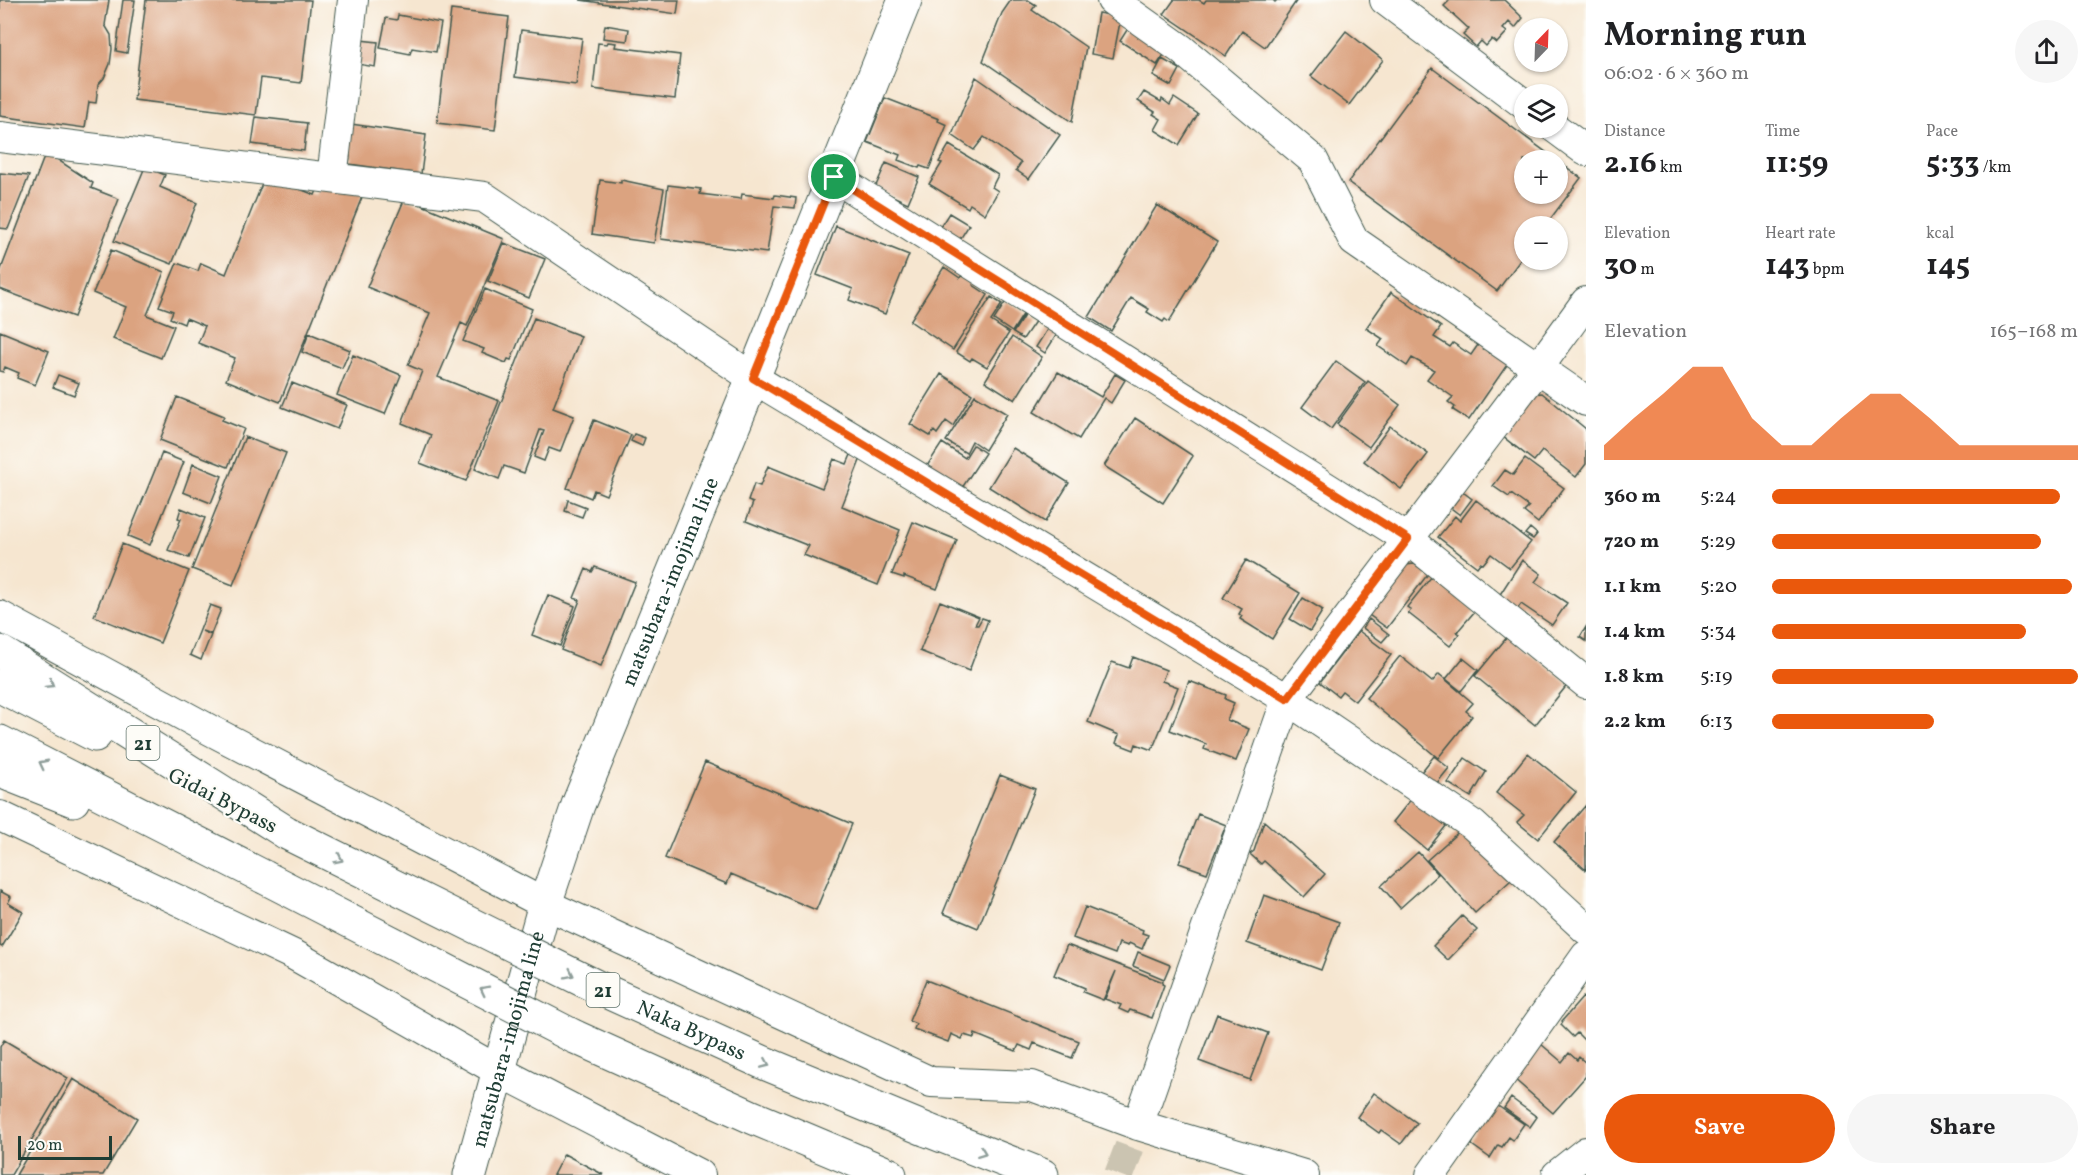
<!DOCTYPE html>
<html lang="en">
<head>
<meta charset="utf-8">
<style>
	body { margin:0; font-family:Vollkorn,serif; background:#f6f6f6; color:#202124; height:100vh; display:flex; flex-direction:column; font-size:22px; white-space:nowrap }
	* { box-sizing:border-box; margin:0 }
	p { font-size:20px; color:#757577 }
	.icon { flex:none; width:33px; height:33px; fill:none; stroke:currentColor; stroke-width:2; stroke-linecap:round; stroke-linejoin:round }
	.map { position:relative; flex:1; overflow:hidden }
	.panel { display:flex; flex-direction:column; background:#fff; width:510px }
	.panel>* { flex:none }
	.needle { width:39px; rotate:23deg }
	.buttons { position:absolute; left:1514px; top:18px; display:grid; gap:12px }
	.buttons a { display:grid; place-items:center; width:54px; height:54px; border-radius:50%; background:#fff; box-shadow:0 2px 4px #0004; font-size:30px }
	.scale { position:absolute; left:18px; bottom:15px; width:94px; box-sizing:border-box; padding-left:6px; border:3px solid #1f3d34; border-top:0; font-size:16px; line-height:21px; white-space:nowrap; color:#1f3d34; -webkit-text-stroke:4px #fdfcf7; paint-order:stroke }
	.pin { position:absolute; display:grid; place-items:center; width:51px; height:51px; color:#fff; margin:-26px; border:3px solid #fff; border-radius:50%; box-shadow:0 2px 6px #0007 }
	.round { display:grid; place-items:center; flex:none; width:63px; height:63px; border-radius:32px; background:#f6f6f6 }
	.head { display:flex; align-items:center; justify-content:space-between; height:102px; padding:0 18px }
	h1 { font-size:33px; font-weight:700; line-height:45px }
	.figures { display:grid; grid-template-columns:repeat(3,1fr); gap:9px; height:102px; padding:6px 18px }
	.figures div { display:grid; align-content:center }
	.figures b { font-size:30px; font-weight:700 }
	.figures small { font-size:16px; font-weight:400 }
	.figures p { font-size:16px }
	.chart { height:168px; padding:12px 18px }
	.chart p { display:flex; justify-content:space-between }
	.chart svg { width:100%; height:108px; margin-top:6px; fill:#ea580c; opacity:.7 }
	.action { display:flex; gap:12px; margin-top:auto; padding:12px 18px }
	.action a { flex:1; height:69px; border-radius:36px; background:#ea580c; color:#fff; font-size:24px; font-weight:700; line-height:69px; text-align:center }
	.action a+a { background:#f6f6f6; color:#202124 }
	ul { padding:0 18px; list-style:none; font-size:20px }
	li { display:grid; grid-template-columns:96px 72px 1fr; align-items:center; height:45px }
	li i { height:15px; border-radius:8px; background:#ea580c }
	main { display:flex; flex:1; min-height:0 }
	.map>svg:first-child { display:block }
	.building { fill:#dba380; fill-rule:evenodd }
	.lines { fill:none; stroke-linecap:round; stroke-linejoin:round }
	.street-tunnel { stroke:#cbc4b1; stroke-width:30; stroke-dasharray:30 15; stroke-linecap:butt }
	.street-casing { stroke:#3f564b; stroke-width:32 }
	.secondary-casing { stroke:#3f564b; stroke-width:35 }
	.highway-casing { stroke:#3f564b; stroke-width:35 }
	.street { stroke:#fff; stroke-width:30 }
	.secondary { stroke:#fff; stroke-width:33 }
	.highway { stroke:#fff; stroke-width:33 }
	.highway-bridge-casing { stroke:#3f564b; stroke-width:35; stroke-linecap:butt }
	.highway-bridge { stroke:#fff; stroke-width:33 }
	.oneway { stroke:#8f9e9a }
	.route-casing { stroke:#fff; stroke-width:12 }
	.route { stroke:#ea580c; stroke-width:8 }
	.labels { text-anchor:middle; stroke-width:4.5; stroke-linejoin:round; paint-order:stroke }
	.shield { fill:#fdfcf7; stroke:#62766e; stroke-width:1.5 }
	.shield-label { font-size:20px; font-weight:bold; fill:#1f3d34 }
	.street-label { font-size:21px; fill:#1f3d34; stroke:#fdfcf7 }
</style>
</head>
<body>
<main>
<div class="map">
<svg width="1586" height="1175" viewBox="0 0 1586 1175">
	<rect width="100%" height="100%" fill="#fdfcf7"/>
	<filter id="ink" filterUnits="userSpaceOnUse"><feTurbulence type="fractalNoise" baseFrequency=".0167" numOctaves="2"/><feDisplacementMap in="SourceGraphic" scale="12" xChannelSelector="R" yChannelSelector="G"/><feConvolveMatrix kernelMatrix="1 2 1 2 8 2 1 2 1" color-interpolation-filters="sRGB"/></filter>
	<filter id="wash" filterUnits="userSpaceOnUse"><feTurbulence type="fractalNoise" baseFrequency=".008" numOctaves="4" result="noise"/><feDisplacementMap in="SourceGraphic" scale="24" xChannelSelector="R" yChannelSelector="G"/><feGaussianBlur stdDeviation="1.35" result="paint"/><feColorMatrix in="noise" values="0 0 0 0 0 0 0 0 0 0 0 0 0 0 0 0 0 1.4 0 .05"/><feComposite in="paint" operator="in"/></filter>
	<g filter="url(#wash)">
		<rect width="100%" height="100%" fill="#f6e6d0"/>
		<g id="blocks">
			<path class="building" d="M 0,0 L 109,0 L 105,25 L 111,35 L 112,49 L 110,64 L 104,78 L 98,85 L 96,103 L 89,102 L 85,128 L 0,116 Z
				M 123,0 L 135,0 L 127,53 L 116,51 Z
				M 146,0 L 311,0 L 301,83 L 261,78 L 256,115 L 134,100 Z
				M 580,0 L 679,0 L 677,14 Z
				M 1011,0 L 1028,0 L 1036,5 L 1032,10 L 1086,47 L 1072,122 L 983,61 L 1002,13 Z
				M 1174,0 L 1199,0 L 1204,3 L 1206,0 L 1273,0 L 1275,2 L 1277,0 L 1297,0 L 1265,47 L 1242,31 L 1226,56 L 1164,14 Z
				M 1450,0 L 1504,0 L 1523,18 L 1515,28 L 1509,22 L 1503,29 L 1507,32 L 1497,43 L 1492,39 L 1486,46 L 1481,41 L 1476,47 L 1463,35 L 1469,29 L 1444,6 Z
				M 451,10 L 509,17 L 495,130 L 437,123 Z
				M 1098,13 L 1121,17 L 1113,58 L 1091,54 Z
				M 398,15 L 441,23 L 436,52 L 412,48 L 410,54 L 380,48 L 386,18 L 397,20 Z
				M 1132,22 L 1170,46 L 1157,65 L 1120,41 Z
				M 605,25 L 629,29 L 627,41 L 603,38 Z
				M 521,30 L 582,38 L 576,85 L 515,77 Z
				M 1346,31 L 1383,60 L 1349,105 L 1311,76 Z
				M 360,40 L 378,42 L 375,67 L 357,64 Z
				M 608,42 L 616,43 L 615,47 L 680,55 L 675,99 L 593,89 L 598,43 L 607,44 Z
				M 1162,59 L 1180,69 L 1171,86 L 1153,76 Z
				M 1432,68 L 1581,178 L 1545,226 L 1524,226 L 1524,255 L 1497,291 L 1348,182 ZM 1524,160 L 1557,160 L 1557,194 L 1524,194 Z
				M 976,77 L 1060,135 L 1029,179 L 1016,170 L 1021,163 L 984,137 L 974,150 L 952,135 Z
				M 1144,92 L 1161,102 L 1162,99 L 1170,105 L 1174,98 L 1198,114 L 1179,145 L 1155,130 L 1161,119 L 1153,114 L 1155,112 L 1138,101 Z
				M 885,98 L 939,119 L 938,121 L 947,125 L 929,169 L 920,166 L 919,168 L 898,160 L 900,155 L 867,142 Z
				M 256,117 L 307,123 L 304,151 L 252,144 Z
				M 344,123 L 426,135 L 421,174 L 349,164 L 350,156 L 340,155 Z
				M 949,145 L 998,175 L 992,187 L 998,191 L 985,214 L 970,204 L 968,208 L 929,184 L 942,163 L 939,162 Z
				M 46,152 L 93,183 L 91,188 L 119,199 L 74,317 L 0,289 L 0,272 Z
				M 886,163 L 919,177 L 908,203 L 875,188 Z
				M 145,167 L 165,175 L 160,187 L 197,203 L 172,264 L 114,241 Z
				M 0,173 L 29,176 L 8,229 L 0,228 Z
				M 264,179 L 279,181 L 315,195 L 319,186 L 364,192 L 280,402 L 226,380 L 235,358 L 198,343 L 205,326 L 186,318 L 184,324 L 170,318 L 173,311 L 159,306 L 177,263 L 198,271 L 201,263 L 226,274 Z
				M 600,180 L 621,183 L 621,180 L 664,189 L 654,243 L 592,234 Z
				M 668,185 L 701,189 L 700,194 L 741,199 L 742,194 L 774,198 L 775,195 L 796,198 L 795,208 L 774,206 L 767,253 L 661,239 Z
				M 405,198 L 504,239 L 467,326 L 461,323 L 438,377 L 499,401 L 466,481 L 420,463 L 431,435 L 402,423 L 422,371 L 408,365 L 430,313 L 367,287 Z
				M 1157,205 L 1217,242 L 1169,322 L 1165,319 L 1163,322 L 1147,312 L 1149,309 L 1131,298 L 1111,331 L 1089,317 Z
				M 949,213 L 969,225 L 957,244 L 937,232 Z
				M 836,226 L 909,255 L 885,314 L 849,300 L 853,289 L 817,275 Z
				M 504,243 L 545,259 L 529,298 L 488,281 Z
				M 111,250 L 164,272 L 147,315 L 174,326 L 161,358 L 113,339 L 126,307 L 93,293 Z
				M 944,267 L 960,278 L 962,275 L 974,282 L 973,285 L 988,295 L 953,350 L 910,321 Z
				M 485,289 L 532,309 L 511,360 L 508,359 L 506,363 L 482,353 L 484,349 L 463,341 Z
				M 1391,292 L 1441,327 L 1434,337 L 1450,347 L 1453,343 L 1471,355 L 1480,342 L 1509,362 L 1469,420 L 1453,410 L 1455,407 L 1448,402 L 1453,397 L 1427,379 L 1434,370 L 1412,358 L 1407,366 L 1378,346 L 1383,339 L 1366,328 Z
				M 991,297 L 1002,304 L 991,321 L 1009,333 L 987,367 L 972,358 L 970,361 L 956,352 Z
				M 1006,301 L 1024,313 L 1012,332 L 994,320 Z
				M 1025,314 L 1036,320 L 1023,339 L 1013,333 Z
				M 534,318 L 581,336 L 553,408 L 574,416 L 560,452 L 549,448 L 544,461 L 534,457 L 544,431 L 540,430 L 524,473 L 504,466 L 499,479 L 475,469 Z
				M 1048,328 L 1057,334 L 1045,353 L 1036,347 Z
				M 0,331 L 49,351 L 35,385 L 17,378 L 19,373 L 5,367 L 3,372 L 0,371 Z
				M 309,333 L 350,350 L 342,368 L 302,352 Z
				M 1012,337 L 1042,357 L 1015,400 L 985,381 Z
				M 353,355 L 401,375 L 385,414 L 337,395 Z
				M 1336,361 L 1365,382 L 1331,429 L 1302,407 Z
				M 1058,372 L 1101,397 L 1115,374 L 1125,380 L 1111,403 L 1104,398 L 1079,439 L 1034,412 Z
				M 941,374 L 972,394 L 953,426 L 946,421 L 937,434 L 934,431 L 930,436 L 910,424 Z
				M 58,375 L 79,383 L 74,395 L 53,387 Z
				M 1368,381 L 1400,405 L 1369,447 L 1337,424 Z
				M 292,383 L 347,405 L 337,429 L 282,407 Z
				M 1542,393 L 1586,429 L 1586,464 L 1576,477 L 1542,451 L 1534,461 L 1502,436 L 1534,394 Z
				M 975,395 L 1007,414 L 985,450 L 972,441 L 966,453 L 946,441 Z
				M 177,397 L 224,416 L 222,420 L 244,429 L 228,467 L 160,440 Z
				M 1135,418 L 1193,456 L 1163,503 L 1104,466 Z
				M 594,420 L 631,435 L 606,495 L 594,490 L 591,498 L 567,488 Z
				M 1390,426 L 1428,454 L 1401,489 L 1364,461 Z
				M 634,434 L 645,438 L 642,446 L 631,441 Z
				M 245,437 L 286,453 L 233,585 L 192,569 Z
				M 942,443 L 965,458 L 973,445 L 985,453 L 962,488 L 927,466 Z
				M 1013,448 L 1069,483 L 1045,522 L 989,487 Z
				M 162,453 L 184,462 L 150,545 L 128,536 Z
				M 851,455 L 861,458 L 842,506 L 900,530 L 878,585 L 804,555 L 809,546 L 746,521 L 753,503 L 748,501 L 754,484 L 760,486 L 768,466 L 822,488 L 834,459 L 847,464 Z
				M 1525,459 L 1564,488 L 1538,523 L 1524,512 L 1529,507 L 1511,494 L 1509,497 L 1493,486 L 1505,470 L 1513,475 Z
				M 193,464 L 222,476 L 211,503 L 183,492 Z
				M 1463,492 L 1472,499 L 1460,515 L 1451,508 Z
				M 568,500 L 586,507 L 582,517 L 565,511 Z
				M 1476,500 L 1531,542 L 1510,568 L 1491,554 L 1483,564 L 1480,563 L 1477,567 L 1438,537 L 1455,516 L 1460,521 Z
				M 181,508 L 205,518 L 189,558 L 168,550 L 181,519 L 178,518 Z
				M 913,522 L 957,540 L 937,589 L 904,576 L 904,578 L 892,574 Z
				M 1530,528 L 1537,534 L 1533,539 L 1525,534 Z
				M 122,544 L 189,571 L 160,643 L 94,616 Z
				M 1246,560 L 1300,593 L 1272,639 L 1240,619 L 1242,616 L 1239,614 L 1242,609 L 1223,598 Z
				M 1522,560 L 1541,574 L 1535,582 L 1567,603 L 1552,625 L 1521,604 L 1516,611 L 1497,599 Z
				M 1414,564 L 1428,574 L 1387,628 L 1369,615 L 1406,565 Z
				M 595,567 L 635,582 L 601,666 L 561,650 L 580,600 L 574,598 L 586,569 L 592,572 Z
				M 1432,576 L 1475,611 L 1457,632 L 1460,634 L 1450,646 L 1408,613 L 1411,610 L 1407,607 Z
				M 548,595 L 575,606 L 560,646 L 532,635 Z
				M 1303,598 L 1323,610 L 1310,631 L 1290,619 Z
				M 940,601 L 979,617 L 975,625 L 978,625 L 982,618 L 988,620 L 969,671 L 920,651 Z
				M 210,605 L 221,609 L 211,634 L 202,631 L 211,635 L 201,660 L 190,655 Z
				M 1369,619 L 1389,634 L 1382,642 L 1363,628 Z
				M 1586,627 L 1586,641 L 1580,637 Z
				M 1359,631 L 1391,655 L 1355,701 L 1342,691 L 1338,696 L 1320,682 Z
				M 1508,636 L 1568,684 L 1535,725 L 1475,676 Z
				M 1400,656 L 1432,682 L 1439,674 L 1473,703 L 1466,711 L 1472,716 L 1438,758 L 1366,698 Z
				M 1133,657 L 1166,670 L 1162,681 L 1178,687 L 1152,750 L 1136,744 L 1134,750 L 1116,743 L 1119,735 L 1088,722 L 1112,662 L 1129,668 Z
				M 1463,658 L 1478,670 L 1461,691 L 1446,679 Z
				M 1189,681 L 1226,695 L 1225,699 L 1234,703 L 1227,720 L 1249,729 L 1236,761 L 1204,749 L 1206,744 L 1170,730 Z
				M 1528,753 L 1576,792 L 1538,839 L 1517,822 L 1524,815 L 1496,793 Z
				M 1434,756 L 1449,768 L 1433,788 L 1418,776 Z
				M 1465,758 L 1486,772 L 1471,797 L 1448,783 Z
				M 705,762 L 852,824 L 816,910 L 731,874 L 727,884 L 665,858 Z
				M 1000,775 L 1035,789 L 978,928 L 943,913 Z
				M 1412,798 L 1446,826 L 1427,850 L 1393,822 Z
				M 1586,805 L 1586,870 L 1554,842 Z
				M 1198,814 L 1226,825 L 1207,873 L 1179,863 Z
				M 1264,821 L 1325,874 L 1304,897 L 1264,861 L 1261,864 L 1250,854 L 1254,851 Z
				M 1463,828 L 1511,880 L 1475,913 L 1427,860 Z
				M 1418,852 L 1438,874 L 1400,908 L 1381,886 Z
				M 0,891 L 11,897 L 8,903 L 23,912 L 2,947 L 0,946 Z
				M 1264,895 L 1339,922 L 1321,970 L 1247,943 Z
				M 1085,907 L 1143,930 L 1142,933 L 1148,935 L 1142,949 L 1129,943 L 1128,946 L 1119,943 L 1115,954 L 1073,938 Z
				M 1462,916 L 1477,930 L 1448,960 L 1433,946 Z
				M 1067,945 L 1163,982 L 1162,984 L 1164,985 L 1152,1018 L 1130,1010 L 1128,1013 L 1119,1009 L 1121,1005 L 1105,999 L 1116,971 L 1103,1000 L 1083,992 L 1085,988 L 1054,975 Z
				M 1138,952 L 1170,965 L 1164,979 L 1133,966 Z
				M 926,980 L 1079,1041 L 1072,1058 L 1034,1043 L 1031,1050 L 1019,1045 L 1016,1051 L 975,1034 L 974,1038 L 964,1035 L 962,1039 L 951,1034 L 948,1042 L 914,1029 L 916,1024 L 909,1021 Z
				M 1583,997 L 1586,1000 L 1586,1042 L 1577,1033 L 1573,1037 L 1561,1025 L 1563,1022 L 1562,1021 Z
				M 1217,1014 L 1268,1033 L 1250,1080 L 1199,1061 Z
				M 4,1040 L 68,1078 L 11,1175 L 0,1175 L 0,1047 Z
				M 1541,1044 L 1562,1062 L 1569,1053 L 1577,1060 L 1579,1057 L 1586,1063 L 1586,1076 L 1553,1113 L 1513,1078 Z
				M 73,1079 L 137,1118 L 103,1175 L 16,1175 Z
				M 1374,1093 L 1417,1123 L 1401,1144 L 1381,1130 L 1379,1133 L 1357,1117 Z
				M 1511,1098 L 1537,1117 L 1530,1127 L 1504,1108 Z
				M 1495,1104 L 1524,1124 L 1513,1140 L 1509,1137 L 1502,1147 L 1498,1145 L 1490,1158 L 1472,1145 L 1473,1142 L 1470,1140 Z
				M 564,1154 L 604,1175 L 553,1175 Z"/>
		</g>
	</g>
	<g filter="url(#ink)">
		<use href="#blocks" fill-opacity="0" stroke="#3f564b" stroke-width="1.5"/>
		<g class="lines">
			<path class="street-tunnel" d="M 1119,1175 L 1138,1125"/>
			<defs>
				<path id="street" d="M 1112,0 L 1181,49 L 1313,160 L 1354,241 L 1586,401
					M 1385,0 L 1524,104
					M 1555,128 L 1586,151
					M 0,137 L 484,197 L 753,378 L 1287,699 L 1473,825 L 1586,929
					M 834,177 L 1408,539 L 1586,683
					M 332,178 L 353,0
					M 0,616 L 212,731 L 545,904 L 931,1082 L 1032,1086 L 1138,1125 L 1304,1175
					M 0,816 L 296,956 L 499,1071 L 700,1175
					M 1138,1125 L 1287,699 L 1538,368 L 1586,302
					M 1431,1175 L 1586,956
					M 1557,1175 L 1586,1152"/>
				<g id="secondary">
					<path id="s1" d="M 470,1175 L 545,904 L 578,805 L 753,378 L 905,0"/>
				</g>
				<path id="highway" d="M 0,652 L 287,833
					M 0,686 L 95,735
					M 0,742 L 264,877
					M 0,771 L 73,800
					M 573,1036 L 752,1117 L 890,1175
					M 927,1130 L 1042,1175"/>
			</defs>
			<use href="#street" class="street-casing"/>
			<use href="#secondary" class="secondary-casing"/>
			<use href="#highway" class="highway-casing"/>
			<use href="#street" class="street"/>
			<use href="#secondary" class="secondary"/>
			<use href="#highway" class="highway"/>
			<defs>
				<g id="highway-bridge">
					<path id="s2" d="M 287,833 L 599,988 L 762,1062 L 927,1130"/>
					<path d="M 264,877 L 573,1036"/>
				</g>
			</defs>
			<use href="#highway-bridge" class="highway-bridge-casing"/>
			<use href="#highway-bridge" class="highway-bridge"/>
		</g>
		<defs><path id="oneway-chevron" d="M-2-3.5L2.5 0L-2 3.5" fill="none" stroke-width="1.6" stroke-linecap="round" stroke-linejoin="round" transform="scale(1.5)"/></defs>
		<g class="oneway">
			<use href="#oneway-chevron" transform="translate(50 684) rotate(32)"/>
			<use href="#oneway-chevron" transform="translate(43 764) rotate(-153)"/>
			<use href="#oneway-chevron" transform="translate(339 859) rotate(26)"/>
			<use href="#oneway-chevron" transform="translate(570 974) rotate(26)"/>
			<use href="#oneway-chevron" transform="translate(484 990) rotate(-153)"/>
			<use href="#oneway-chevron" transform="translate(766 1064) rotate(23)"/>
			<use href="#oneway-chevron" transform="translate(982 1152) rotate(21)"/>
		</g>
	</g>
	<g class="lines" filter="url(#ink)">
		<defs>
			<path id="route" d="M 834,177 L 1408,539 L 1287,699 L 753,378 Z"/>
		</defs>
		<use href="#route" class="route-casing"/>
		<use href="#route" class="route"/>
	</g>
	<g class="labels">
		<g class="shield">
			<rect x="126.5" y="726" width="33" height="34" rx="4.5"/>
			<rect x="586.5" y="973" width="33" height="34" rx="4.5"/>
		</g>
		<g class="shield-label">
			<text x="143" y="750">21</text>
			<text x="603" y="997">21</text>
		</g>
		<g class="street-label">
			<text dy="7" stroke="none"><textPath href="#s1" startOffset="627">matsubara-imojima line</textPath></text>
			<text transform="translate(223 800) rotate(27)" y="7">Gidai Bypass</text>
			<text dy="7" stroke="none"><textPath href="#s2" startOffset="450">Naka Bypass</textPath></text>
			<text dy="7" stroke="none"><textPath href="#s1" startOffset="141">matsubara-imojima line</textPath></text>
		</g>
	</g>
</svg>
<div class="buttons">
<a><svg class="needle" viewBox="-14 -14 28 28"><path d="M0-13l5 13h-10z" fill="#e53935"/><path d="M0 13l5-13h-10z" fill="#757577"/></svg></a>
<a><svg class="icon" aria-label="layers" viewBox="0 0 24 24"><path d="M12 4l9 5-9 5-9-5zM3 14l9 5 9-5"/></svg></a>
<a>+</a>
<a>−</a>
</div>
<div class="scale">20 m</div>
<div class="pin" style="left:834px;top:177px;background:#1e9e55"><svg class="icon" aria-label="arrive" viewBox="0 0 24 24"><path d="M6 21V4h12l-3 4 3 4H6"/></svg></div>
</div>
<section class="panel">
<div class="head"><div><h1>Morning run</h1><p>06:02 · 6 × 360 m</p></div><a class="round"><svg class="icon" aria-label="share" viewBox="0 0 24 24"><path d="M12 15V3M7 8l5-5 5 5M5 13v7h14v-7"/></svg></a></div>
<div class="figures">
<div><p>Distance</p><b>2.16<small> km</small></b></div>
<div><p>Time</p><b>11:59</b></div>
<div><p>Pace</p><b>5:33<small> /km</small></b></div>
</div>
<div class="figures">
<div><p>Elevation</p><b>30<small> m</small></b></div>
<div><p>Heart rate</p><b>143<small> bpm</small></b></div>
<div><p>kcal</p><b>145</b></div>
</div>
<div class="chart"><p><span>Elevation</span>165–168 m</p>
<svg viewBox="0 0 160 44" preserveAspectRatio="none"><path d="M0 44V38L10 27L20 17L30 6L40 6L50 27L60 38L70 38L80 27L90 17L100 17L110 27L120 38L130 38L140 38L150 38L160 38V44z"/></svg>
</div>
<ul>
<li><b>360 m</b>5:24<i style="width:94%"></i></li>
<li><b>720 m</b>5:29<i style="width:88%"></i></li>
<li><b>1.1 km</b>5:20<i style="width:98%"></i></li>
<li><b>1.4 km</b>5:34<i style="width:83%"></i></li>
<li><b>1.8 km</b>5:19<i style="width:100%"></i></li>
<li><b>2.2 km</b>6:13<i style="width:53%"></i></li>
</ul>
<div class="action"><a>Save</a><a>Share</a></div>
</section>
</main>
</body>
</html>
